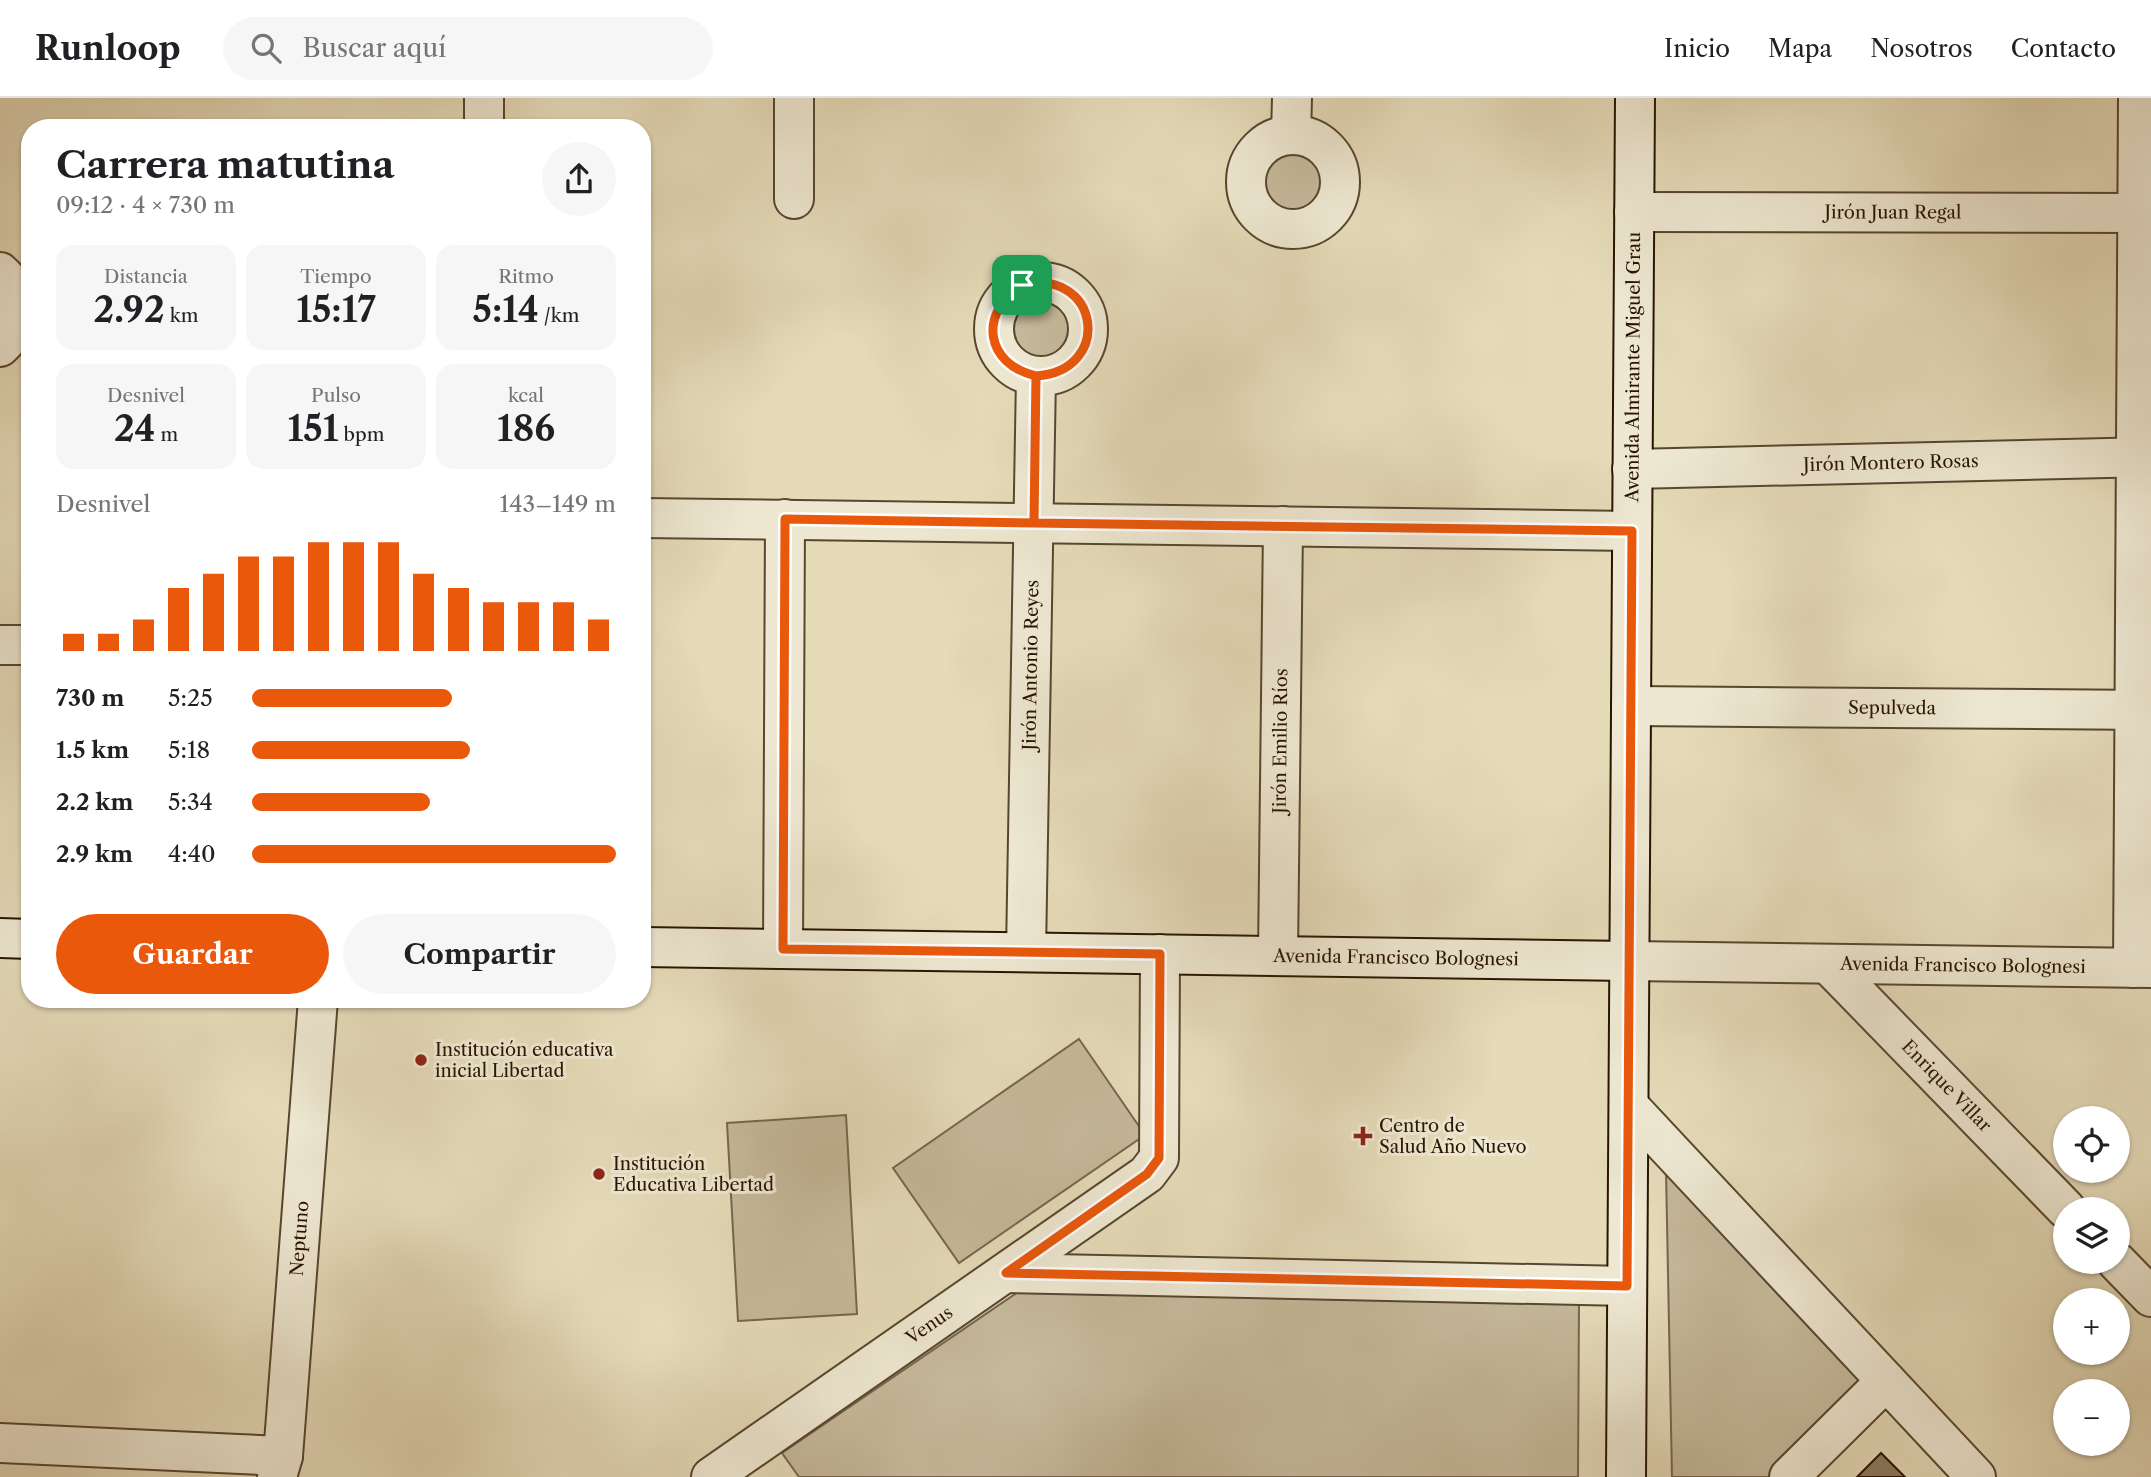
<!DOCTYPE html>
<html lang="es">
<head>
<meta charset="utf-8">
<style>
	body { margin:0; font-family:"Libre Caslon Text",serif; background:#f6f6f6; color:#202124; height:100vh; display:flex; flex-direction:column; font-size:26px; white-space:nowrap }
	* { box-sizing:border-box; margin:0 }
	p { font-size:23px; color:#757577 }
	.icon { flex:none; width:38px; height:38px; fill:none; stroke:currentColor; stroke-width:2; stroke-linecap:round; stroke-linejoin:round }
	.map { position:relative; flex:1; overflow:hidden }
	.sheet { position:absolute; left:21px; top:21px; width:630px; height:889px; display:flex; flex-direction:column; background:#fff; border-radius:28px; box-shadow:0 2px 5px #0004 }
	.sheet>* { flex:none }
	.tools { position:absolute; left:2053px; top:1008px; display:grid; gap:14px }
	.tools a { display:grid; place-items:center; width:77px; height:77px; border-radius:50%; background:#fff; box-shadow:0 2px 5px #0004; font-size:35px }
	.pin { position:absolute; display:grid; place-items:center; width:60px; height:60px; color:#fff; margin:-30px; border-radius:14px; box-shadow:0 4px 10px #0006 }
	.round { display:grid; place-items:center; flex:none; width:74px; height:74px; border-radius:37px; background:#f6f6f6 }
	.head { display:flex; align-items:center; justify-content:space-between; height:119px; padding:0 35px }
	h1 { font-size:38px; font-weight:700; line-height:52px }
	.stats { display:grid; grid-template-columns:repeat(3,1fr); gap:10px; height:119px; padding:7px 35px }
	.stats div { display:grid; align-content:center; border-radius:18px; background:#f6f6f6; text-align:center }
	.stats b { font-size:35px; font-weight:700 }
	.stats small { font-size:19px; font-weight:400 }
	.stats p { font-size:19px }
	.chart { height:196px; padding:14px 35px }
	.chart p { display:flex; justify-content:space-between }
	.chart svg { width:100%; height:126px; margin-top:7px; stroke:#ea580c; stroke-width:6 }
	.cta { display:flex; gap:14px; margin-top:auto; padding:14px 35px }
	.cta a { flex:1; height:80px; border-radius:42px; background:#ea580c; color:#fff; font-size:28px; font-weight:700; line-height:80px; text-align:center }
	.cta a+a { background:#f6f6f6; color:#202124 }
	ul { padding:0 35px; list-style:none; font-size:23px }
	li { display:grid; grid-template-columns:112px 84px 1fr; align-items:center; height:52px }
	li i { height:18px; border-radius:9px; background:#ea580c }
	header { display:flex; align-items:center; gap:42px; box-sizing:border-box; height:98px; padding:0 35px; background:#fff; border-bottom:2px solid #e0e0e0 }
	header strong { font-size:33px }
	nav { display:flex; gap:38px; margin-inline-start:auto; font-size:24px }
	.search { width:490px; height:63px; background:#f6f6f6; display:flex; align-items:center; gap:18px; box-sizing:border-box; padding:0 24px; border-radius:38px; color:#757577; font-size:26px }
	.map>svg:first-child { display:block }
	.green { fill:#c5b99a; stroke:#77664d; stroke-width:2 }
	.building { fill:#8b7b60; stroke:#291400; stroke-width:2 }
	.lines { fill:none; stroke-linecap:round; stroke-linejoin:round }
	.street-casing { stroke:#58462e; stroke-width:42 }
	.secondary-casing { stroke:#291400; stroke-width:42 }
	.street { stroke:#eee8d2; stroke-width:38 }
	.secondary { stroke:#eee8d2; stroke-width:38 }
	.route-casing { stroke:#fff; stroke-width:14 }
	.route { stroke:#ea580c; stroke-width:9 }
	.poi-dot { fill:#8f2418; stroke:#eee8d2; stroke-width:2.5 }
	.labels { text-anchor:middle; stroke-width:6; stroke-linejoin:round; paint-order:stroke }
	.street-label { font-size:18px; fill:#291400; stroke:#eee8d2 }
	.poi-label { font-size:18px; fill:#291400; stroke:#eee8d2; text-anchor:start }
</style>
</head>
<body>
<header>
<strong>Runloop</strong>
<div class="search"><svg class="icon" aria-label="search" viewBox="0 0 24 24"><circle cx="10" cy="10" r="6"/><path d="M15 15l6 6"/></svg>Buscar aquí</div>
<nav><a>Inicio</a><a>Mapa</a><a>Nosotros</a><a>Contacto</a></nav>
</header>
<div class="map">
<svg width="2151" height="1379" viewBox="0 0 2151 1379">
	<rect width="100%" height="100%" fill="#e5dbb9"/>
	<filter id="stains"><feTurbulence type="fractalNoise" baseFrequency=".00286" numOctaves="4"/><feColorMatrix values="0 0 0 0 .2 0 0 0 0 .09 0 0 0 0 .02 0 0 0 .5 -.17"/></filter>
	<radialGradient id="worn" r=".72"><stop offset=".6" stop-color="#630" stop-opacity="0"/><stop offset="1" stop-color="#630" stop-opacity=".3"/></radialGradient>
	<path class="green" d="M1264 84a30 30 0 1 1 60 0a30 30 0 1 1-60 0Z
		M1006 231a35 35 0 1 1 70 0a35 35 0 1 1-70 0Z
		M 1079,941 L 1145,1037 L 959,1165 L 893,1070 Z
		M 846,1017 L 857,1216 L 738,1223 L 727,1025 Z
		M 1666,1073 L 1865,1281 L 1769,1379 L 1672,1379 Z
		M 1021,1192 L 1579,1202 L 1578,1379 L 799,1379 L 782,1355 Z"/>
	<path class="building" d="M 1881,1355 L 1905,1379 L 1857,1379 Z"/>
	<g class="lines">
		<defs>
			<g id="street">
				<path d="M 484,30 L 484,0"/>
				<circle cx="1293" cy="84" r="47"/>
				<path d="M 1291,37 L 1292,0"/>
				<path d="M 794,101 L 794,0"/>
				<path id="s1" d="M 1634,114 L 2151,115"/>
				<path d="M 0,174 C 24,195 24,227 0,249"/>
				<circle cx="1041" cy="231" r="47"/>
				<path id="s2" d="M 1632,371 L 2151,359"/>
				<path d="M 642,420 L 1632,433"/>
				<path d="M 0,547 L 30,547"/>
				<path id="s3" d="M 1631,608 L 2151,612"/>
				<path d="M 783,851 L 785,421"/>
				<path id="s4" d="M 1026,854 L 1036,278"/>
				<path id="s5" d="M 1278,858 L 1283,428"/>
				<path id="s6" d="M 1629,863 L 2151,870"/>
				<path id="s7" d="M 1828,866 L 2066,1111"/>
				<path d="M 2133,870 L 2138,0"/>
				<path d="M 1629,1008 L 1976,1379"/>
				<path d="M 2117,1164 L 2151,1199"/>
				<path d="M 1006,1175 L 1627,1188"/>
				<path d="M 0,1345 L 283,1358"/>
				<path id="s8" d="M 277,1379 L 283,1358 L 318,901"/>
				<path id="s9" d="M 711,1379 L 1147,1076 L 1159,1060 L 1160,856"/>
				<path d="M 1789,1379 L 1886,1283"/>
			</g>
			<g id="secondary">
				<path d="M 0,840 L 30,841"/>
				<path id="s10" d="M 642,849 L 1629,863"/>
				<path id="s11" d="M 1626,1379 L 1635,0"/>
			</g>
		</defs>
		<use href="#street" class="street-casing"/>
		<use href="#secondary" class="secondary-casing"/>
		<use href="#street" class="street"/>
		<use href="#secondary" class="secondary"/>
	</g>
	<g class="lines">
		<defs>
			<path id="route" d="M 1022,187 C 978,215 985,266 1036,278 L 1034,425 L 785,421 L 783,851 L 1160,856 L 1159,1060 L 1147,1076 L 1006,1175 L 1627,1188 L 1632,433 L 1034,425 L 1036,278 C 1114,273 1100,169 1022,187"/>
		</defs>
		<use href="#route" class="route-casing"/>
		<use href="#route" class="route"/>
	</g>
	<g class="poi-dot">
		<circle cx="421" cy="962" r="7"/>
		<path d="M1359.5 1027.5h7v7h7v7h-7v7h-7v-7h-7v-7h7z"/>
		<circle cx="599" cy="1076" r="7"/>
	</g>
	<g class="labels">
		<g class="street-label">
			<text dy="6" stroke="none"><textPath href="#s1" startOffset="259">Jirón Juan Regal</textPath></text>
			<text dy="6" stroke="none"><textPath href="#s11" startOffset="1110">Avenida Almirante Miguel Grau</textPath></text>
			<text dy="6" stroke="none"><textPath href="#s2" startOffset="259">Jirón Montero Rosas</textPath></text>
			<text dy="6" stroke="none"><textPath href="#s4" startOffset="287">Jirón Antonio Reyes</textPath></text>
			<text dy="6" stroke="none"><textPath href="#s3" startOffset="261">Sepulveda</textPath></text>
			<text dy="6" stroke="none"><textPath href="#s5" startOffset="215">Jirón Emilio Ríos</textPath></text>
			<text dy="6" stroke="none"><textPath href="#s10" startOffset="754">Avenida Francisco Bolognesi</textPath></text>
			<text dy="6" stroke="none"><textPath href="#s6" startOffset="334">Avenida Francisco Bolognesi</textPath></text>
			<text dy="6" stroke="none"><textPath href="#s7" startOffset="170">Enrique Villar</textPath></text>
			<text dy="6" stroke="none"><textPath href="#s8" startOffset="240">Neptuno</textPath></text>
			<text dy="6" stroke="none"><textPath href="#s9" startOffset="266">Venus</textPath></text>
		</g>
		<g class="poi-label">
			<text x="435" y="958">Institución educativa<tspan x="435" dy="21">inicial Libertad</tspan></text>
			<text x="1379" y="1034">Centro de<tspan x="1379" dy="21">Salud Año Nuevo</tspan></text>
			<text x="613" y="1072">Institución<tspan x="613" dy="21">Educativa Libertad</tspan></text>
		</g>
	</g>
	<rect width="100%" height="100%" filter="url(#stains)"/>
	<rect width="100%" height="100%" fill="url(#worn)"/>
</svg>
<div class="tools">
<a><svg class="icon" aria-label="locate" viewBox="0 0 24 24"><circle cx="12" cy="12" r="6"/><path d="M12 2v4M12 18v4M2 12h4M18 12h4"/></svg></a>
<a><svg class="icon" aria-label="layers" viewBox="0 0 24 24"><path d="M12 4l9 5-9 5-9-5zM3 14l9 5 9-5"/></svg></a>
<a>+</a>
<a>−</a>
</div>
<div class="pin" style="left:1022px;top:187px;background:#1e9e55"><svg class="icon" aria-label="arrive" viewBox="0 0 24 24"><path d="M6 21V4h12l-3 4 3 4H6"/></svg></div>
<section class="sheet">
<div class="head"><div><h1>Carrera matutina</h1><p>09:12 · 4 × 730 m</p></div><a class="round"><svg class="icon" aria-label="share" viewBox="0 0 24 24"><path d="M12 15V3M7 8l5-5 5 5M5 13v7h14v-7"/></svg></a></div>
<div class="stats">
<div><p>Distancia</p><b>2.92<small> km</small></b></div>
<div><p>Tiempo</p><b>15:17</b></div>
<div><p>Ritmo</p><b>5:14<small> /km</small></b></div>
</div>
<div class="stats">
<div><p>Desnivel</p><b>24<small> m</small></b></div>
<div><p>Pulso</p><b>151<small> bpm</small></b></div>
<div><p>kcal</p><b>186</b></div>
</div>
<div class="chart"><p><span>Desnivel</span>143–149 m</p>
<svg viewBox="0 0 160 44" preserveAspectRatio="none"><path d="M5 44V38M15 44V38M25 44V33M35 44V22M45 44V17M55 44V11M65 44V11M75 44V6M85 44V6M95 44V6M105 44V17M115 44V22M125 44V27M135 44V27M145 44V27M155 44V33"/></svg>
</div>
<ul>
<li><b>730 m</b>5:25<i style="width:55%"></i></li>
<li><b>1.5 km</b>5:18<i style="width:60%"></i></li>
<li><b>2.2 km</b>5:34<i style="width:49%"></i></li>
<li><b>2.9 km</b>4:40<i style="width:100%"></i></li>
</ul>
<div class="cta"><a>Guardar</a><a>Compartir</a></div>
</section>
</div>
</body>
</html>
